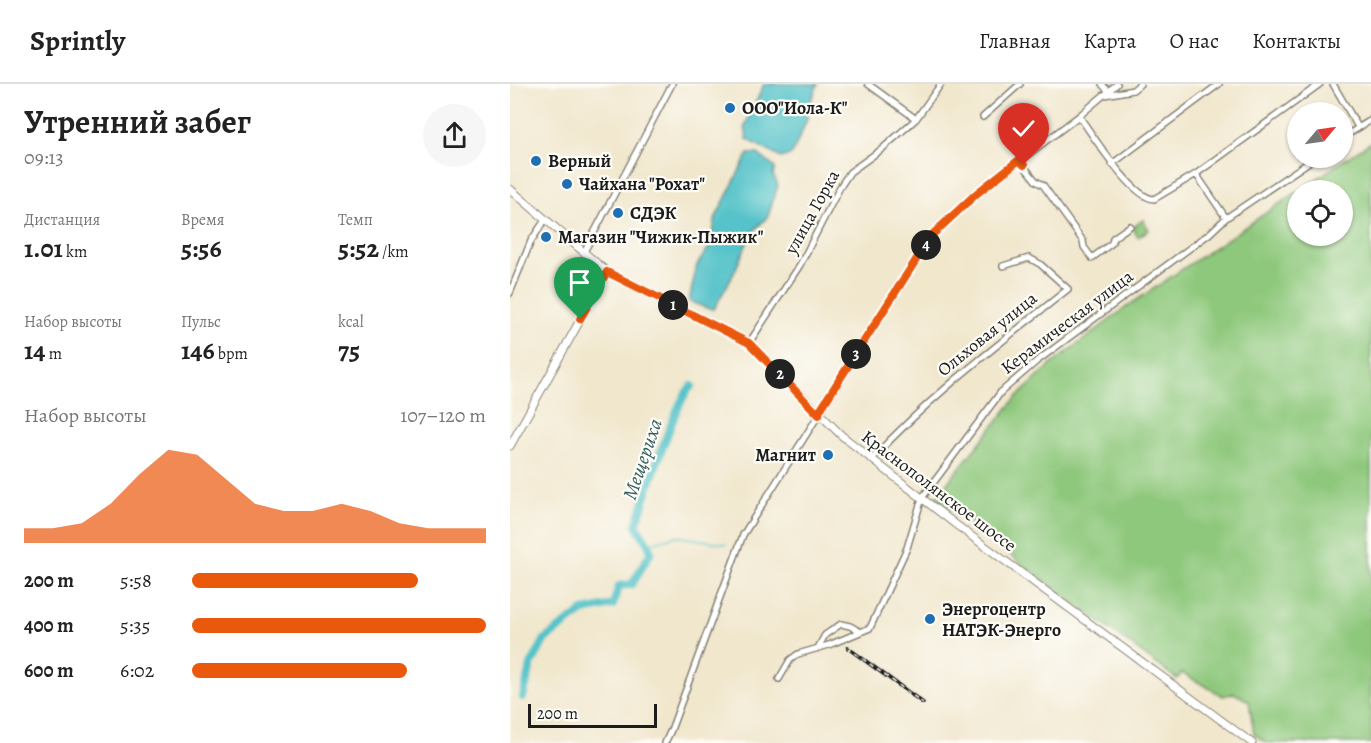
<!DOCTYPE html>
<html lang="ru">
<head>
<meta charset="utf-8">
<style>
	body { margin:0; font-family:Alegreya,serif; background:#f6f6f6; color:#222; height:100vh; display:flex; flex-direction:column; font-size:22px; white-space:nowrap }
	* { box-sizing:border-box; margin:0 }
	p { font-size:20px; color:#767676 }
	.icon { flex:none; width:33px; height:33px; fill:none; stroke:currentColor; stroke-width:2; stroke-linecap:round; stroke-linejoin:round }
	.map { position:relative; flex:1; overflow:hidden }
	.details { display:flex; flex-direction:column; background:#fff; width:510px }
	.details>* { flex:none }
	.needle { width:39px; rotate:61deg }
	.buttons { position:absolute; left:777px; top:18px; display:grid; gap:12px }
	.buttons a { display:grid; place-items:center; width:66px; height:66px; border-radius:50%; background:#fff; box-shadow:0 2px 4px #0004; font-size:30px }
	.scale { position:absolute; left:18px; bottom:15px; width:129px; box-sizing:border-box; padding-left:6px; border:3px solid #1c1c1c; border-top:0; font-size:16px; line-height:21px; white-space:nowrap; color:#1c1c1c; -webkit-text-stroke:4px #fdfcf7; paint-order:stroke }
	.pin { position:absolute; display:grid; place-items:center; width:51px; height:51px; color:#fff; margin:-62px -26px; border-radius:50% 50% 50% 0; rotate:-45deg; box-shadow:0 0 6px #0007 }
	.pin .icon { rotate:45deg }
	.km { position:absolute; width:30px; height:30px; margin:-15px; border-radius:50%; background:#222; color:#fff; font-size:16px; line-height:30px; text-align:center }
	.round { display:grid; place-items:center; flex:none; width:63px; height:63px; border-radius:32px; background:#f6f6f6 }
	.overview { display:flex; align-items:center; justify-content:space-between; height:102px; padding:0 24px }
	h1 { font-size:33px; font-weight:700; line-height:45px }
	.figures { display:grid; grid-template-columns:repeat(3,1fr); gap:9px; height:102px; padding:6px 24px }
	.figures div { display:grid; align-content:center }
	.figures b { font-size:26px; font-weight:700 }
	.figures small { font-size:16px; font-weight:400 }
	.figures p { font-size:16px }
	.chart { height:168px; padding:12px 24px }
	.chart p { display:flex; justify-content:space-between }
	.chart svg { width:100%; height:108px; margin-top:6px; fill:#ea580c; opacity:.7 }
	ul { padding:0 24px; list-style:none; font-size:20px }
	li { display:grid; grid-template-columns:96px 72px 1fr; align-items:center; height:45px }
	li i { height:15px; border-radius:8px; background:#ea580c }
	header { display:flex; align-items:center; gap:36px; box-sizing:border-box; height:84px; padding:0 30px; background:#fff; border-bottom:2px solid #e0e0e0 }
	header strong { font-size:28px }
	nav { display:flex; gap:33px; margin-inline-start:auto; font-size:21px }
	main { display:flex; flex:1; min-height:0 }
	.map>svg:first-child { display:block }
	.green { fill:#8ec87c; stroke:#55724c; stroke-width:1.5 }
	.water { fill:#55c3c9; stroke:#387072; stroke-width:1.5 }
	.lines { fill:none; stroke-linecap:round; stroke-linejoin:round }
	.stream { stroke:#55c3c9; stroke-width:1.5 }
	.river { stroke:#55c3c9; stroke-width:8 }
	.street-casing { stroke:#868274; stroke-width:8 }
	.secondary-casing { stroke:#868274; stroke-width:9 }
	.street { stroke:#fff; stroke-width:5 }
	.secondary { stroke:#fff; stroke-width:7 }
	.rail-casing { stroke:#1c1c1c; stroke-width:4 }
	.rail { stroke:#fdfcf7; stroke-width:1.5; stroke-dasharray:4.5; stroke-linecap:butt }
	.route-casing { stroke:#fff; stroke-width:12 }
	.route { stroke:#ea580c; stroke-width:8 }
	.poi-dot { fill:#1f6fb2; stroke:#fdfcf7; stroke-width:2 }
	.labels { text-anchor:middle; stroke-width:4.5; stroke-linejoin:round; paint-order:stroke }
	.poi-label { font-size:18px; font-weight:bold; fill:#1c1c1c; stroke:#fdfcf7; text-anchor:start }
	.street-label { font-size:18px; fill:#1c1c1c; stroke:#fdfcf7 }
	.water-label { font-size:20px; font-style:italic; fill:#335f61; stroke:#fdfcf7 }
</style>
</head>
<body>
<header>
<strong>Sprintly</strong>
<nav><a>Главная</a><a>Карта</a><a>О нас</a><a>Контакты</a></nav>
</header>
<main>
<section class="details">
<div class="overview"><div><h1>Утренний забег</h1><p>09:13</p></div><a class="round"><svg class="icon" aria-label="share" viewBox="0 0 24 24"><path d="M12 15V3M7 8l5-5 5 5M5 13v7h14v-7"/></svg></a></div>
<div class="figures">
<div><p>Дистанция</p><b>1.01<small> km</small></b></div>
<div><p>Время</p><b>5:56</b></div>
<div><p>Темп</p><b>5:52<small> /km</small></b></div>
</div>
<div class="figures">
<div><p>Набор высоты</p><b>14<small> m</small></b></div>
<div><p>Пульс</p><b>146<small> bpm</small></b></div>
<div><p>kcal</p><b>75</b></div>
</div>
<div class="chart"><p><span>Набор высоты</span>107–120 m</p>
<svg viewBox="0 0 160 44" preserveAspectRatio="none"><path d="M0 44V38L10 38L20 36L30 28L40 16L50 6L60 8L70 18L80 28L90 31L100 31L110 28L120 31L130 36L140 38L150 38L160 38V44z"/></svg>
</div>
<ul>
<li><b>200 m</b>5:58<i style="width:77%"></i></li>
<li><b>400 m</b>5:35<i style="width:100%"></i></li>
<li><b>600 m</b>6:02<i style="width:73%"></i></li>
</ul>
</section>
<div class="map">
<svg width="861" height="659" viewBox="0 0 861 659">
	<rect width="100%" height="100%" fill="#fdfcf7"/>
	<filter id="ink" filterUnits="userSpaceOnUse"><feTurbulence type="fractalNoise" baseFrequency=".0167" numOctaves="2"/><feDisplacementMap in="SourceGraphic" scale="12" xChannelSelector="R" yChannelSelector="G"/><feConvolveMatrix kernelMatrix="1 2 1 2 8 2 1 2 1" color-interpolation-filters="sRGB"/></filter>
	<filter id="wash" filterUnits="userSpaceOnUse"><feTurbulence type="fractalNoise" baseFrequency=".008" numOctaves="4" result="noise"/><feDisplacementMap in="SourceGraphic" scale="24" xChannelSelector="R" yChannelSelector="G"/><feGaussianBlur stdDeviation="1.35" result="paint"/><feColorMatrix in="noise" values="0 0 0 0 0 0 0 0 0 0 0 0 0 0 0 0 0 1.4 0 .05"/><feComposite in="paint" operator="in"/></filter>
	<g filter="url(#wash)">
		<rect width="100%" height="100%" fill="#f1e7cd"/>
		<path class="green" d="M 861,58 L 861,659 L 757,659 L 744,650 L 739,617 L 724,609 L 713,612 L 672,589 L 667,595 L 525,490 L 426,413 L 506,314 L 543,279 L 619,221 L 787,108 L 788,152 L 832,152 L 832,106 L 790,106 Z
			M 633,136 L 639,146 L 628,153 L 622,144 Z"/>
		<path class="water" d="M 254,0 L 308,0 L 301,17 L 296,38 L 282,70 L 271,74 L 237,55 L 235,42 Z
			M 238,70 L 248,70 L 265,84 L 263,91 L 268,101 L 258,132 L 241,150 L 223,191 L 204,225 L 196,224 L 179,217 L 187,181 L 200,162 L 206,133 Z"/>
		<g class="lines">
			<path class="stream" d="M 138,460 L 166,452 L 216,460"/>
			<path class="river" d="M 13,613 L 21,581 L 35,555 L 73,527 L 103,521 L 109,502 L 122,500 L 141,468 L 138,460 L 126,441 C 134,419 167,310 182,302"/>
		</g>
	</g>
	<g filter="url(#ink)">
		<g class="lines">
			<defs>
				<path id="street" d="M 358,0 L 406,35
					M 592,0 L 598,7
					M 823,0 L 848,43
					M 595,11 L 623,6 L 630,0
					M 569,32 C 582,50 622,114 644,115 L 686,90 L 810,0
					M 473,33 L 510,0
					M 832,54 L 861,36
					M 509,76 L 526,97 L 533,101 L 573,157 L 574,163 L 582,174 L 602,159 L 603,154 L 620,142
					M 602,80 L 709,0
					M 686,90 L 716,134
					M 74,168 L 162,0
					M 0,209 L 21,157 L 35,136
					M 239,259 L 290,181 L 330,103 L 340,88 L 372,65 L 406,35 L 431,0
					M 362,375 C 422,310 489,260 558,205 L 530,180 L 519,174 L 493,182
					M 308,564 L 315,551 L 331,540 L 340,542 L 349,547
					M 269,595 L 280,576 L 288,570 L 319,561 L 360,544 L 397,464 L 412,414 L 491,308 L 527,277 L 699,150 L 716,134 L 805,74
					M 155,659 L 161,646 L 233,451 L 422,151 L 466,110 L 569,32 L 607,0"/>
				<path id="secondary" d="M 0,105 L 97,188 L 239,259 L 331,351 L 445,440 L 742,659
					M 0,362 L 97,188"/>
			</defs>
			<use href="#street" class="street-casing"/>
			<use href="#secondary" class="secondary-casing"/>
			<use href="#street" class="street"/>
			<use href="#secondary" class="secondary"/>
			<defs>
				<path id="rail" d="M 338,564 L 413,619"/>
			</defs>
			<use href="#rail" class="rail-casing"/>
			<use href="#rail" class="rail"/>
		</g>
	</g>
	<g class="lines" filter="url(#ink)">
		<defs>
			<path id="route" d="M 70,235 L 97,188 L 239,259 L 309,331 L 310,326 L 422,151 L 466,110 L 509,76 L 514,81"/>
		</defs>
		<use href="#route" class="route-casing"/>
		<use href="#route" class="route"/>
	</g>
	<g class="poi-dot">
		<circle cx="220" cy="24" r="6"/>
		<circle cx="26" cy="77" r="6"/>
		<circle cx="57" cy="100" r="6"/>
		<circle cx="108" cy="129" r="6"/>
		<circle cx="36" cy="153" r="6"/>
		<circle cx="318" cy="371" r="6"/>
		<circle cx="420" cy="535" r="6"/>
	</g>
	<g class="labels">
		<g class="poi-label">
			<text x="232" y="30">ООО"Иола-К"</text>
			<text x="38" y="83">Верный</text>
			<text x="69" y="106">Чайхана "Рохат"</text>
			<text x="120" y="135">СДЭК</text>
			<text x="48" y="159">Магазин "Чижик-Пыжик"</text>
			<text x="306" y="377" text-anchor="end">Магнит</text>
			<text x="432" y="531">Энергоцентр<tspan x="432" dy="21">НАТЭК-Энерго</tspan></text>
		</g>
		<g class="street-label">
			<text transform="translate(302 128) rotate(-61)" y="6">улица Горка</text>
			<text transform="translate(557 238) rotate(-37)" y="6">Керамическая улица</text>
			<text transform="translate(477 250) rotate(-39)" y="6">Ольховая улица</text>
			<text transform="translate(429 407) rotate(37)" y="6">Краснополянское шоссе</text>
		</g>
		<g class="water-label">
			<text transform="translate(132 375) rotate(-71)" y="7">Мещериха</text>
		</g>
	</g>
</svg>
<div class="buttons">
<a><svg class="needle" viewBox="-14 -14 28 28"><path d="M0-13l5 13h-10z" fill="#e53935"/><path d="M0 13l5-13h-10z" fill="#767676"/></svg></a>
<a><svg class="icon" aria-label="locate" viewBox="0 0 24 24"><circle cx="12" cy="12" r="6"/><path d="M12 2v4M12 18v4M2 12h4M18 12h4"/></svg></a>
</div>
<div class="scale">200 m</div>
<div class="pin" style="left:70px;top:235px;background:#1e9e55"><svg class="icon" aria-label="arrive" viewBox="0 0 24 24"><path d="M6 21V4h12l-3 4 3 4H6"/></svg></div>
<div class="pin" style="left:514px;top:81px;background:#d93025"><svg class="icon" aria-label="check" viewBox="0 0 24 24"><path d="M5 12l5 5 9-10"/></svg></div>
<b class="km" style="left:163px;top:221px">1</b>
<b class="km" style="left:270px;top:290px">2</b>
<b class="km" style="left:346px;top:270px">3</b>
<b class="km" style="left:416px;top:161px">4</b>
</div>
</main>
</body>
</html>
